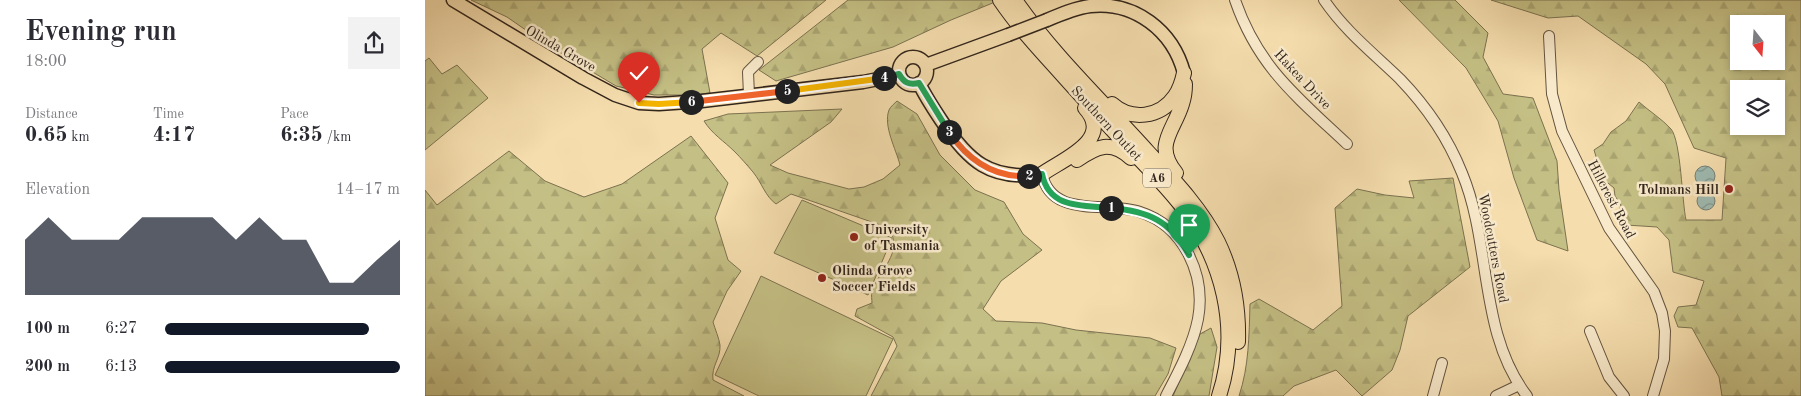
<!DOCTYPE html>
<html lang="en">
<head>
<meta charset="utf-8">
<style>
	body { margin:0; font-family:"Old Standard TT",serif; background:#f2f2f3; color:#2b2b33; height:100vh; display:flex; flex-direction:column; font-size:19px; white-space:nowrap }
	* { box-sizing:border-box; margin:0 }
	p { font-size:16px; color:#7c7c81 }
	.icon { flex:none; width:28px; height:28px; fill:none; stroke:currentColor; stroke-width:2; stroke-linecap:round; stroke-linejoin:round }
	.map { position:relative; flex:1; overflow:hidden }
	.sheet { display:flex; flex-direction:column; background:#fff; width:425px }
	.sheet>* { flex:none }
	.needle { width:32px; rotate:163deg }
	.buttons { position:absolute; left:1305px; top:15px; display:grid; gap:10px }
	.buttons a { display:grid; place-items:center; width:55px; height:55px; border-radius:0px; background:#fff; box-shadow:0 2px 8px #0003; font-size:25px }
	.pin { position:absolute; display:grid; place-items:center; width:42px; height:42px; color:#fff; margin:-51px -21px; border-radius:50% 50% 50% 0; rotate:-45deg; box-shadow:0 0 5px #0007 }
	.pin .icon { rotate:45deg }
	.km { position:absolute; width:25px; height:25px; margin:-12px; border-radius:50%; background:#222; color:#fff; font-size:14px; line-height:25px; text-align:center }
	.round { display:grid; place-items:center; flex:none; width:52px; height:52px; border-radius:0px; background:#f2f2f3 }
	.head { display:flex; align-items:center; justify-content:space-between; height:85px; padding:0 25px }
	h1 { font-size:28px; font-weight:800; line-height:38px }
	.metrics { display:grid; grid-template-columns:repeat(3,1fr); gap:8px; height:85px; padding:5px 25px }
	.metrics div { display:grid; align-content:center }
	.metrics b { font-size:21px; font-weight:800 }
	.metrics small { font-size:14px; font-weight:400 }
	.metrics p { font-size:14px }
	.chart { height:140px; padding:10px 25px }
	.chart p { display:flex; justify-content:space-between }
	.chart svg { width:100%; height:90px; margin-top:5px; fill:#111827; opacity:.7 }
	ul { padding:0 25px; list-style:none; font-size:16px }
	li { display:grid; grid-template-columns:80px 60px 1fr; align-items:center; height:38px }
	li i { height:12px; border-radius:6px; background:#111827 }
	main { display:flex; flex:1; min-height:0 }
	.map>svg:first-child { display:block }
	.forest { fill:url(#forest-firs); stroke:#7b7250; fill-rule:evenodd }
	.park { fill:#c4bf84; stroke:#7b7250 }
	.water { fill:url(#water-waves); stroke:#737e75 }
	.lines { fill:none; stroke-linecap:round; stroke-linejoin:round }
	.minor-casing { stroke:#635340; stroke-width:12 }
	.major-casing { stroke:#32251c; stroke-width:15 }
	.highway-casing { stroke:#32251c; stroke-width:16 }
	.minor { stroke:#f8e9ca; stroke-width:10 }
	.major { stroke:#f5ddad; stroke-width:12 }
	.highway { stroke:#f5ddad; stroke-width:14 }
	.major-bridge-casing { stroke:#32251c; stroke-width:15; stroke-linecap:butt }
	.major-bridge { stroke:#f5ddad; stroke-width:12 }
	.split-1-casing { stroke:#fff; stroke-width:10 }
	.split-2-casing { stroke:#fff; stroke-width:10 }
	.split-3-casing { stroke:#fff; stroke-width:10 }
	.split-4-casing { stroke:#fff; stroke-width:10 }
	.split-5-casing { stroke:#fff; stroke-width:10 }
	.split-6-casing { stroke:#fff; stroke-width:10 }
	.split-7-casing { stroke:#fff; stroke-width:10 }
	.split-1 { stroke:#22a559; stroke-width:6 }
	.split-2 { stroke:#22a559; stroke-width:6 }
	.split-3 { stroke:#f0652b; stroke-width:6 }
	.split-4 { stroke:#22a559; stroke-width:6 }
	.split-5 { stroke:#f5b400; stroke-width:6 }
	.split-6 { stroke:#f0652b; stroke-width:6 }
	.split-7 { stroke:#f5b400; stroke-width:6 }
	.poi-dot { fill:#8f2418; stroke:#f8e9ca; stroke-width:2 }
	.labels { text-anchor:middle; stroke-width:5; stroke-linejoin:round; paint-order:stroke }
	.shield { fill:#f8e9ca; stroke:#6d6050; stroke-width:1 }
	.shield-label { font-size:12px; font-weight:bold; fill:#32251c }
	.street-label { font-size:14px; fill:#32251c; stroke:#f8e9ca }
	.poi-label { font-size:14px; font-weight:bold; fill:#32251c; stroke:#f8e9ca; text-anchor:start }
</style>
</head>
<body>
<main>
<section class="sheet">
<div class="head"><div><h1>Evening run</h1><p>18:00</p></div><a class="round"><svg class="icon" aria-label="share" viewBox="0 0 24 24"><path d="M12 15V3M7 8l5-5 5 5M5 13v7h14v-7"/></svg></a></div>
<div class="metrics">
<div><p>Distance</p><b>0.65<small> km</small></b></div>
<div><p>Time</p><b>4:17</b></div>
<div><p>Pace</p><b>6:35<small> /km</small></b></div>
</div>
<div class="chart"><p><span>Elevation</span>14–17 m</p>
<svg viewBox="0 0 160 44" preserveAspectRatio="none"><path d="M0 44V17L10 6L20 17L30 17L40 17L50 6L60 6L70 6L80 6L90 17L100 6L110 17L120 17L130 38L140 38L150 27L160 17V44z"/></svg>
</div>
<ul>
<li><b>100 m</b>6:27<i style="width:87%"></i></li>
<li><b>200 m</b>6:13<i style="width:100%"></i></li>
</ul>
</section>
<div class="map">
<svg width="1376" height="396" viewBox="0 0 1376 396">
	<defs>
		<pattern id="forest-firs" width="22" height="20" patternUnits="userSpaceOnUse" patternTransform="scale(1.25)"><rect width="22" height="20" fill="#c4bf84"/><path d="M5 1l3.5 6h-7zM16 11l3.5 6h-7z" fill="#a9a471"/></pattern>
		<pattern id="water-waves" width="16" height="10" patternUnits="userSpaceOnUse" patternTransform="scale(1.25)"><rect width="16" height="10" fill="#9ebab1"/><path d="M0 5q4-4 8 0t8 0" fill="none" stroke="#81978f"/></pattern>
	</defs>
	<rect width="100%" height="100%" fill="#f5ddad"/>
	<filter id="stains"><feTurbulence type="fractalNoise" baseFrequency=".004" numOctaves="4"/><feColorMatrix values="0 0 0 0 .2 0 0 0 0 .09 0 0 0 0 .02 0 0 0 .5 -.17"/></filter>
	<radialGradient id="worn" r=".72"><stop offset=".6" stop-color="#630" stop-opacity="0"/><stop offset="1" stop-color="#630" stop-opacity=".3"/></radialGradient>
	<path class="forest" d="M 46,0 L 401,0 L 332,56 L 296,33 L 277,49 L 285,93 L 267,95 L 229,95 L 191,86 L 121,44 L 82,17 Z
		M 423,0 L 575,0 L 526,20 L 468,47 L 351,81 L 334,70 Z
		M 974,0 L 1030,0 L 1063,33 L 1058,57 L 1078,94 L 1108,98 L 1132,161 L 1134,190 L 1143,251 L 1112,240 L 1089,178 L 1073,121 L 1041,68 Z
		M 1066,0 L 1376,0 L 1376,396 L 1297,396 L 1294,377 L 1267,328 L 1253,327 L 1249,316 L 1253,307 L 1271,305 L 1279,281 L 1248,272 L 1244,240 L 1232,227 L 1201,225 L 1192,214 L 1196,205 L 1190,196 L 1189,188 L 1178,179 L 1169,150 L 1178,144 L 1186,132 L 1201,121 L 1214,102 C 1224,111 1237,119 1246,129 C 1256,141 1257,202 1261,220 L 1297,220 L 1301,158 L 1269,148 L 1240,84 L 1221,64 L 1153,16 L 1123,18 ZM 1314,24 L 1351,24 L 1351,61 L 1314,61 ZM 1314,89 L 1351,89 L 1351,126 L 1314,126 Z
		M 4,58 L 17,74 L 32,65 L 63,98 L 0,150 L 0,61 Z
		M 472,101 L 492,114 L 515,155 L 550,190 L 579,202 L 598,234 L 617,250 L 576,281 L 558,309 L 571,321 L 617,323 L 651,330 L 725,338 L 751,348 L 743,374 L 730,396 L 446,396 L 472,346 L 468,337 L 430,316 L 432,309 L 447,303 C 447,300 446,295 447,292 C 454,269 479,254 464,228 L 366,194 L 351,204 C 340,196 337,183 328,172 C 322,165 316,158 310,152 C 299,141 287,134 279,121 L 303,114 L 417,109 L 406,122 L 345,165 L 363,173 L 424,189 L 439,187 L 458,179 L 475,165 C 471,149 458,126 464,110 C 465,107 470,103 472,101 Z
		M 266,136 L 303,183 L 290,218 L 303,260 L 316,271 L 302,291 L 288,322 C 290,329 294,338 295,345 C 296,358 286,366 288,380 L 319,396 L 0,396 L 0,190 L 12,205 L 84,151 L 120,181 L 159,197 L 197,184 Z
		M 1028,178 L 1045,267 L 983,316 L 975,350 L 967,370 L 937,396 L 911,370 L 869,386 L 858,396 L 814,396 C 824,366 824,336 825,304 L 834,299 L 888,330 L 917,306 L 910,208 L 932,189 L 960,195 L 989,198 L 984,181 Z
		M 786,328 L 792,347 L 784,396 L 748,396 L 775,334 Z"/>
	<path class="park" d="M 377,200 L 467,238 L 443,295 L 349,253 Z
		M 336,276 L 468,339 L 441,396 L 334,396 L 290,375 Z"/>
	<path class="water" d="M1270 176a10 10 0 1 1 20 0a10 10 0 1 1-20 0Z
		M1272 201a9 9 0 1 1 18 0a9 9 0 1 1-18 0Z"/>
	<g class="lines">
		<defs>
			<path id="minor" d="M 810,0 C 833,67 872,97 922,144
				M 899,0 C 920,31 948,53 975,79 C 1001,106 1023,138 1037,173 C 1067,245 1053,332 1102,396
				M 1124,36 L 1127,94 L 1137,131 L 1184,228 L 1229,292 L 1237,313 L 1240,331 L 1239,359 L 1228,396
				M 324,95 L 323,72 L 333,62
				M 617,174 C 626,219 682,201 715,212 C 759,226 781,275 773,319 C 768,345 753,373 741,396
				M 1165,331 L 1184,377 L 1199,396
				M 1008,396 L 1017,363
				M 1071,396 L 1094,385"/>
			<path id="major" d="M 28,0 L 158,78 L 190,95 L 214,103 L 234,104 L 277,101 L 438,82 L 474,75
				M 622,20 C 636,14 650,8 665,6 C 710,1 748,31 759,73
				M474 71a14 14 0 1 1 28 0a14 14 0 1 1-28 0Z
				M 501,65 L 583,35
				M 494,83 C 500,96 508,108 516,120 C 543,161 565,181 617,174"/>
			<path id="highway" d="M 575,0 C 592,25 612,47 633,70 C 657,97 682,124 707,151 C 723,168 740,185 755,204 C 798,259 816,329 794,396
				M 590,0 C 628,55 678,102 723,152 C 748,179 776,208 793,242 C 808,273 814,307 813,342
				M 687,104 C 706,121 735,118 750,96 C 755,89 757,82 759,73
				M 652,160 C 672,146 686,140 706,158
				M 751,173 C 728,145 749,131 757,104 C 759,98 760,91 760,84
				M 617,174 C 638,159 689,140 660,108"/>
		</defs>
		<use href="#minor" class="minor-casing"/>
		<use href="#major" class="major-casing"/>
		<use href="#highway" class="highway-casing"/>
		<use href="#minor" class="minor"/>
		<use href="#major" class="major"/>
		<use href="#highway" class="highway"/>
		<defs>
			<path id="major-bridge" d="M 583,35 L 622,20"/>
		</defs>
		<use href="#major-bridge" class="major-bridge-casing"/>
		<use href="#major-bridge" class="major-bridge"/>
	</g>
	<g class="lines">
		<defs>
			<path id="split-1" d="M 686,208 C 723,211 746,221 764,255"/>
			<path id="split-2" d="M 604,176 L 617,174 C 624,209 657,205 686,208"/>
			<path id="split-3" d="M 524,132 C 543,160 569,178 604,176"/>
			<path id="split-4" d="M 459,78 L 474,74 C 479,83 484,85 494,83 L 524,132"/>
			<path id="split-5" d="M 362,91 L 459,78"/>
			<path id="split-6" d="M 266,102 L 362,91"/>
			<path id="split-7" d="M 214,103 L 234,104 L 266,102"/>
		</defs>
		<use href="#split-1" class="split-1-casing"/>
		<use href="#split-2" class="split-2-casing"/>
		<use href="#split-3" class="split-3-casing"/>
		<use href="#split-4" class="split-4-casing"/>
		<use href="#split-5" class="split-5-casing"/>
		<use href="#split-6" class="split-6-casing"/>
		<use href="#split-7" class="split-7-casing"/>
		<use href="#split-1" class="split-1"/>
		<use href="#split-2" class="split-2"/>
		<use href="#split-3" class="split-3"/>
		<use href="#split-4" class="split-4"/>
		<use href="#split-5" class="split-5"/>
		<use href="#split-6" class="split-6"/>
		<use href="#split-7" class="split-7"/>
	</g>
	<g class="poi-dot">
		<circle cx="1304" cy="189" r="5"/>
		<circle cx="429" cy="237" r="5"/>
		<circle cx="397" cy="278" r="5"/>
	</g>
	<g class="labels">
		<rect class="shield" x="718" y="168.5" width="28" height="19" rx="4"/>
		<g class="shield-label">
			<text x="732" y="182">A6</text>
		</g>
		<g class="street-label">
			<text transform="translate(136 48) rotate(30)" y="5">Olinda Grove</text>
			<text transform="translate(878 79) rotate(47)" y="5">Hakea Drive</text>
			<text transform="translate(682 123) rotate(47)" y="5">Southern Outlet</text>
			<text transform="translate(1187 199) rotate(62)" y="5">Hillcrest Road</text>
			<text transform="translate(1069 248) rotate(79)" y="5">Woodcutters Road</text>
		</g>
		<g class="poi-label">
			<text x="1294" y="194" text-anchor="end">Tolmans Hill</text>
			<text x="439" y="234">University<tspan x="439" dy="16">of Tasmania</tspan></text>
			<text x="407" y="275">Olinda Grove<tspan x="407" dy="16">Soccer Fields</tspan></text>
		</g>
	</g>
	<rect width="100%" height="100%" filter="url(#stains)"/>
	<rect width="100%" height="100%" fill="url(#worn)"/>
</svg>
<div class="buttons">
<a><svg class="needle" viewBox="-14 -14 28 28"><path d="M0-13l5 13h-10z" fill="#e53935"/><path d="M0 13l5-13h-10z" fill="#7c7c81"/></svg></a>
<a><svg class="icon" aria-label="layers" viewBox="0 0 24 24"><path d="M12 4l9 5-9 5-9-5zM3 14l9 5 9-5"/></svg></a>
</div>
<div class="pin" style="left:764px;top:255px;background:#1e9e55"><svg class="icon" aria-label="arrive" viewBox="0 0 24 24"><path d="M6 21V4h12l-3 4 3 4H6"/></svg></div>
<div class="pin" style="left:214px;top:103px;background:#d93025"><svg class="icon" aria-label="check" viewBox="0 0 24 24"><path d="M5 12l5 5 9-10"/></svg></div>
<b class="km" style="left:686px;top:208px">1</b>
<b class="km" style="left:604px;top:176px">2</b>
<b class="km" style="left:524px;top:132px">3</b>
<b class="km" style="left:459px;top:78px">4</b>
<b class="km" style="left:362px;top:91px">5</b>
<b class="km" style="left:266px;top:102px">6</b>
</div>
</main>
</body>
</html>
